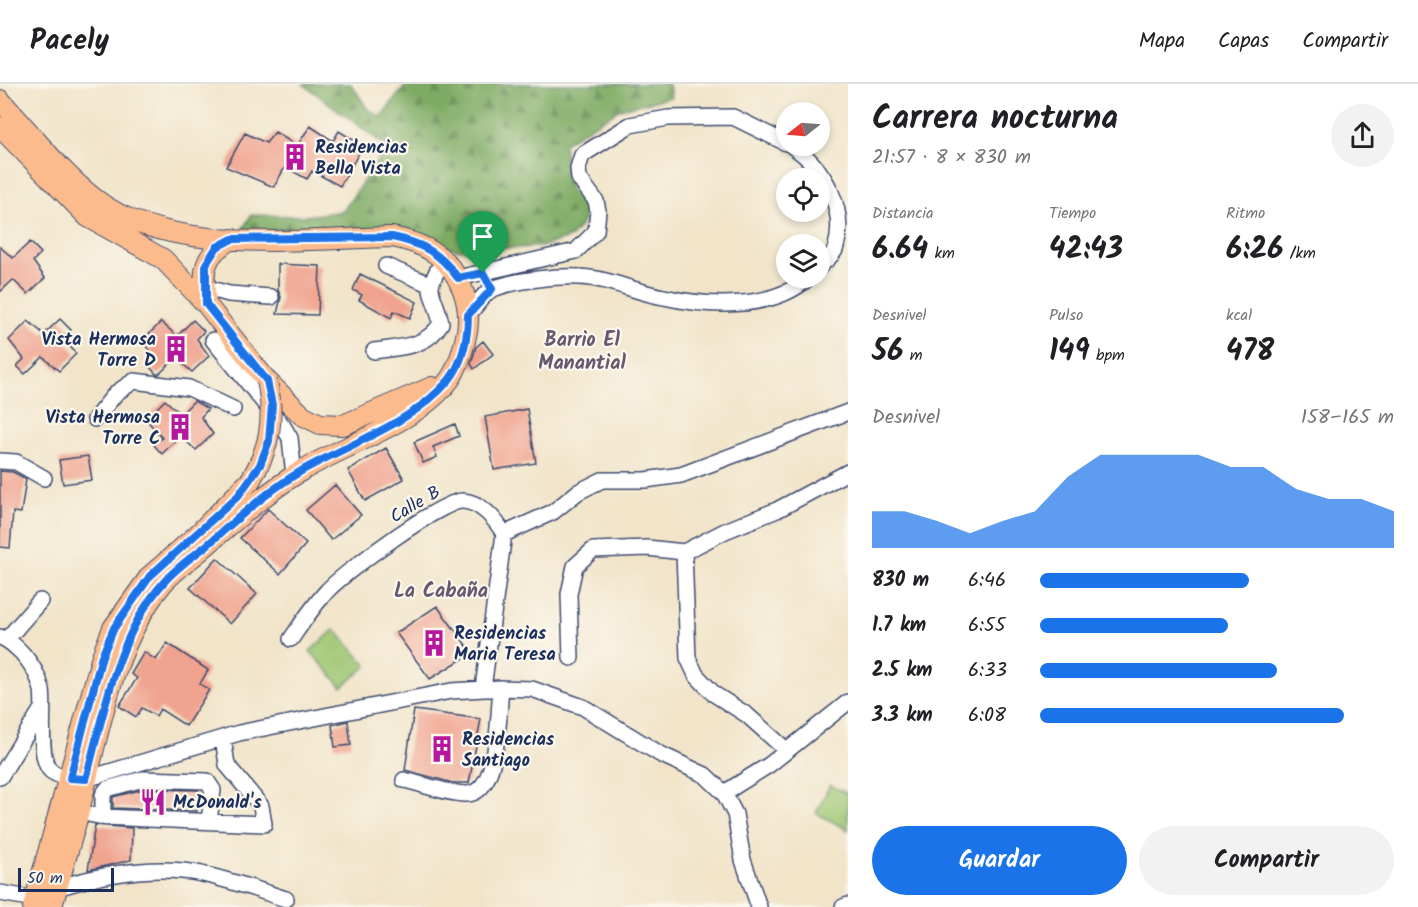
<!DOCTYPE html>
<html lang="es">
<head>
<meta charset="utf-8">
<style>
	body { margin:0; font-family:Kalam,sans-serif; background:#f2f2f2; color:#202124; height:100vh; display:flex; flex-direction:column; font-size:22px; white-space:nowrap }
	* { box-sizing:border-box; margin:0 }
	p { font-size:20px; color:#757577 }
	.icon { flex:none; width:33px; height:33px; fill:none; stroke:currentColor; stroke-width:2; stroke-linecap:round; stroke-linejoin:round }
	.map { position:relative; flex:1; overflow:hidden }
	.sheet { display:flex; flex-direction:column; background:#fff; width:570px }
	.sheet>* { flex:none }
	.needle { width:39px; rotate:253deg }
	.buttons { position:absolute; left:776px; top:18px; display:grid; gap:12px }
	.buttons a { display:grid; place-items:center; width:54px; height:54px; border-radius:50%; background:#fff; box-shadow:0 3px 9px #0003; font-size:30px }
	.scale { position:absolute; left:18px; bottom:15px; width:96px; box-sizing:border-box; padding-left:6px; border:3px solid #1b2f5e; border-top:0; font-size:16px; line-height:21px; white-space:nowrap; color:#1b2f5e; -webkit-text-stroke:4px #fbf7ec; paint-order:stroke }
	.pin { position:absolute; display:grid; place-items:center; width:51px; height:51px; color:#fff; margin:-62px -26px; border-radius:50% 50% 50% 0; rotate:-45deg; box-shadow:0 0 6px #0007 }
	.pin .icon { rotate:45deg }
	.round { display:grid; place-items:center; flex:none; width:63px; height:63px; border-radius:32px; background:#f2f2f2 }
	.head { display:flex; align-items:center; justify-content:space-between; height:102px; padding:0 24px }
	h1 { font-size:33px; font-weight:600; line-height:45px }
	.metrics { display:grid; grid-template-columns:repeat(3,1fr); gap:9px; height:102px; padding:6px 24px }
	.metrics div { display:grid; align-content:center }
	.metrics b { font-size:30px; font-weight:600 }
	.metrics small { font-size:16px; font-weight:400 }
	.metrics p { font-size:16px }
	.chart { height:168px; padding:12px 24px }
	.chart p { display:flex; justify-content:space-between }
	.chart svg { width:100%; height:108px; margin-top:6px; fill:#1a73e8; opacity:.7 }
	.cta { display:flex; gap:12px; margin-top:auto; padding:12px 24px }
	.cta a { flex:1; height:69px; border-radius:36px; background:#1a73e8; color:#fff; font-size:24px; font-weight:600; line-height:69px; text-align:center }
	.cta a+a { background:#f2f2f2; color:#202124 }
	ul { padding:0 24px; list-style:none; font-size:20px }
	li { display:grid; grid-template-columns:96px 72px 1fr; align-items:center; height:45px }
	li i { height:15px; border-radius:8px; background:#1a73e8 }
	header { display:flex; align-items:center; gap:36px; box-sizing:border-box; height:84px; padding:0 30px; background:#fff; border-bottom:2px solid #e0e0e0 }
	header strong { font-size:28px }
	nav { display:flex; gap:33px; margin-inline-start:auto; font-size:21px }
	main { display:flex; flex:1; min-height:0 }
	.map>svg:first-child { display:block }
	.green { fill:#9dc672; stroke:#5c7a68; stroke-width:1.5 }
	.forest { fill:url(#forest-firs); stroke:#4c6d61; stroke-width:1.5 }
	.building { fill:#f0a38e }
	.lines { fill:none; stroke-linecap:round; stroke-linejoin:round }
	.minor-casing { stroke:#3b4a6e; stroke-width:18 }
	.major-casing { stroke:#3b4a6e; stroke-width:22 }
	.minor { stroke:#fff; stroke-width:15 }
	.major { stroke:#fbbb8d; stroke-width:20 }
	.major-bridge-casing { stroke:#3b4a6e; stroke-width:22; stroke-linecap:butt }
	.major-bridge { stroke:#fbbb8d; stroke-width:20 }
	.route-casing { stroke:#fff; stroke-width:12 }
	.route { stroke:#1a73e8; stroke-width:8 }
	.labels { text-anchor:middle; stroke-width:4.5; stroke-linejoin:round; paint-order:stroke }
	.poi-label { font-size:18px; font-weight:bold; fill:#1b2f5e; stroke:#fbf7ec; text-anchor:start }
	.street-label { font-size:18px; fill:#1b2f5e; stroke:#fbf7ec }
	.neighbourhood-label { font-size:20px; font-weight:bold; fill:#66586f; stroke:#fbf7ec }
</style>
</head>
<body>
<header>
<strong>Pacely</strong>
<nav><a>Mapa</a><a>Capas</a><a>Compartir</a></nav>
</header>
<main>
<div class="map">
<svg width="848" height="823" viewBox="0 0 848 823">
	<defs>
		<pattern id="forest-firs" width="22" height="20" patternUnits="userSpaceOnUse" patternTransform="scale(1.5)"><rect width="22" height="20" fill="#7eab64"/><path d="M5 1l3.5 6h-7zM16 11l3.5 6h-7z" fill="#668c56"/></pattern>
	</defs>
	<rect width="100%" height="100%" fill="#fbf7ec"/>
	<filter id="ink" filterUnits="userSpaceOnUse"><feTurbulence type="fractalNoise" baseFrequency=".0167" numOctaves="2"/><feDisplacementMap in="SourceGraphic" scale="12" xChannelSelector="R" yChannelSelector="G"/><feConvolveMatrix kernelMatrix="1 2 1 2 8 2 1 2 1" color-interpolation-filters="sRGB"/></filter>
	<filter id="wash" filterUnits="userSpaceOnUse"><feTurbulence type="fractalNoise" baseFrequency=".008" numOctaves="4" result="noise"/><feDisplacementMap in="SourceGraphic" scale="24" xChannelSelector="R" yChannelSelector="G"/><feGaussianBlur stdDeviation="1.35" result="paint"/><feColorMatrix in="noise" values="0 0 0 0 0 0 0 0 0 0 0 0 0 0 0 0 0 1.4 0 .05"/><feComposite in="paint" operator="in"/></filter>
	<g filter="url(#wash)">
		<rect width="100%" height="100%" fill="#f1e4c9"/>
		<path class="green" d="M 335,545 L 367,582 L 342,603 L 310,567 Z
			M 830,701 L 848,710 L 848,746 L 816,729 Z"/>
		<path class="forest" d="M 303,0 L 351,0 L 367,24 L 380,33 L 407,0 L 669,0 L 671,13 L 620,25 L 564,59 L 569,104 L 586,120 L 584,137 L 571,153 L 541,163 L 459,166 L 437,160 L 403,145 L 241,148 L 251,131 L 306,132 L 343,127 L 387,63 Z"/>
		<g id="blocks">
			<path class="building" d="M 310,42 L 333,57 L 339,47 L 363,62 L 340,102 L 312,87 L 307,95 L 285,83 L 274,103 L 226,83 L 245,49 L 266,59 L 275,48 L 297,62 Z
				M 30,158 L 41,169 L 33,177 L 45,194 L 28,210 L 13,196 L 0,208 L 0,163 L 13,174 Z
				M 278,180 L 320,182 L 318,231 L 277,230 L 281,213 L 278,206 Z
				M 360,190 L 417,218 L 410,234 L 394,227 L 391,234 L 359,216 L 362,211 L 353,206 Z
				M 60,235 L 71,246 L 63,253 L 76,270 L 59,287 L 43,273 L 25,290 L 17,282 L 24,275 L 9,256 L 28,237 L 44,250 Z
				M 193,236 L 204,247 L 197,255 L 209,272 L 192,288 L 176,274 L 159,290 L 156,290 L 150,283 L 157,276 L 142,257 L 161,238 L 177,252 Z
				M 483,257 L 493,270 L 474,285 L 471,280 L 476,263 Z
				M 165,316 L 181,330 L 194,317 L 208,325 L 201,333 L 213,350 L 196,366 L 180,352 L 162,370 L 154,361 L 162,354 L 146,335 Z
				M 527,325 L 536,379 L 494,386 L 485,333 Z
				M 455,340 L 459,352 L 433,363 L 437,373 L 423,379 L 414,358 Z
				M 386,364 L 404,395 L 365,417 L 348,386 Z
				M 88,372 L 92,396 L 63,400 L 59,376 Z
				M 0,387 L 13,388 L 26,395 L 21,429 L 13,428 L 10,464 L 0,463 Z
				M 335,401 L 361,431 L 331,456 L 306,426 Z
				M 268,425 L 306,460 L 280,490 L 240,454 Z
				M 217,474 L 257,510 L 230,540 L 190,504 Z
				M 437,522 L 472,569 L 430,595 L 396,549 Z
				M 167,559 L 208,586 L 200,600 L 209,606 L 186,642 L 160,625 L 156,632 L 142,624 L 136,633 L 119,622 L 137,594 L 131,590 L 144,568 L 156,576 Z
				M 414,626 L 481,635 L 469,699 L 453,699 L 405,686 Z
				M 348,637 L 351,661 L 335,663 L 332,641 Z
				M 144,705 L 198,706 L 197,727 L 113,724 L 113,713 Z
				M 95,741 L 132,744 L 131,776 L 88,786 Z"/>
		</g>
	</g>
	<g filter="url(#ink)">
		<use href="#blocks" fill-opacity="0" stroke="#3b4a6e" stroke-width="1.5"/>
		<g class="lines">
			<defs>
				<path id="minor" d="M 792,62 C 824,83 848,126 835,166 C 832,172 824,178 819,183
					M 386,182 L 429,200
					M 458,194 L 576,167 L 596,147 L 598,127 L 596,117 L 579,94 L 578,84 L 582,71 L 630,41 L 668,34 L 733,33 L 786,59
					M 204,203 L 229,210 L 271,213
					M 468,231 C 475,224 484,208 493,205 C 515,196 556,192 579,193 C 609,194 635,208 664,213 C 708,223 773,226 808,194
					M 213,256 L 283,342 L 290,354 L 294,392
					M 374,267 C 400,263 427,264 441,239 C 434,204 421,211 444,176
					M 95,335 L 116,309 L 134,297 L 189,304 L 233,325
					M 0,377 L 16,378 L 44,394
					M 504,450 L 553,428 L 578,408 L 602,396 L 645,396 L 681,391 L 848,328
					M 684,468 L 688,574 L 696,591 L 714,610 L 747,631 L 786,666
					M 0,553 C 9,556 15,562 22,569 C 31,579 39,593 42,606 C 45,623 37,675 51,687 C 60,694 75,694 86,695 L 239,649 L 451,607 L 501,604 L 532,605 L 583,623 L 660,670 L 705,691 L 724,709 L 769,681 L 848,618
					M 7,555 L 40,517
					M 291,555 C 302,539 313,522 327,507 C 342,490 443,415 463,417 C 481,418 496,436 504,450 L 483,604
					M 571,574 L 569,510 L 575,482 L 593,466 L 647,464 L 684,468 L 725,447 L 777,426 L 848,388
					M 0,693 L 41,626
					M 404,696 C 423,700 447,710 467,710 C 500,709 498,629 501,604
					M 724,709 L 735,730 L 743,776 L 759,823
					M 79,728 L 103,733 L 264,740 L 261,722 L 227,681 L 223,654
					M 103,733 L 103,711 L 107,705 L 143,695 L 207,697 L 213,706 L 209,737
					M 57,804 C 103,790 154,780 202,790 C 230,796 258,806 286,815
					M 0,809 L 35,815
					M 843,823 L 848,821"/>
				<path id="major" d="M 0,16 C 31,49 59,87 95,115 C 166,172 305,155 392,153 C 424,159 449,172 462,204 C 469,221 470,239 465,257 C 462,269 458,284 450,295 C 419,338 346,360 301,387 C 264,410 233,438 201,466 C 189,476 174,487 163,499 C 111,563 99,649 79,727 C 71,759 60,791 52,823
					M 0,43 L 88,133 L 163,175 L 206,220 L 267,297 L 302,331 L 320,340 L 343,341 L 432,303
					M 206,220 C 203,189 201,171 232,155
					M 33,823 L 102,572 L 113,544 L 150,492 L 198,450 L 250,397"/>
			</defs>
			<use href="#minor" class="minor-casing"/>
			<use href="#major" class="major-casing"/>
			<use href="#minor" class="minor"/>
			<use href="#major" class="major"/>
			<defs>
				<path id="major-bridge" d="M 250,397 C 270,365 275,334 267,297"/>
			</defs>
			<use href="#major-bridge" class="major-bridge-casing"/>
			<use href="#major-bridge" class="major-bridge"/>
		</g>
	</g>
	<g class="lines" filter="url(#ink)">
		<defs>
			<path id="route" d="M 392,153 C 422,159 440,169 458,194 L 483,189 L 492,205 L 468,231 C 468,252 463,279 449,296 C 413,339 351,359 303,386 C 267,407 237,435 206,462 C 192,473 176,484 164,498 C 117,551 104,628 86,695 L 70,694 L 102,572 L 114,544 L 150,492 L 238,412 L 260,381 L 269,357 L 272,321 L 267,297 L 206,220 L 206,180 L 217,163 L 232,155 Z"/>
		</defs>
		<use href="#route" class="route-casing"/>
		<use href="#route" class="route"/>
	</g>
	<defs>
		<symbol id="building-bare" viewBox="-9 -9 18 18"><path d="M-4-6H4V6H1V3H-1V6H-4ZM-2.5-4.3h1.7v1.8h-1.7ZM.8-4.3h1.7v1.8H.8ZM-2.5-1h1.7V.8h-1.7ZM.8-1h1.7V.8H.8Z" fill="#b5179e" stroke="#fbf7ec" stroke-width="2.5" paint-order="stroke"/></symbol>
		<symbol id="restaurant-bare" viewBox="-9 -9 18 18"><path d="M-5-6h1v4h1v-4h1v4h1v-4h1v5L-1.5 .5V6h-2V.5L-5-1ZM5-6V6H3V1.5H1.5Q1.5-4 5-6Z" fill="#b5179e" stroke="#fbf7ec" stroke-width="2.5" paint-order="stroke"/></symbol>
	</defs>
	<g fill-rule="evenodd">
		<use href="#building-bare" x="276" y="54" width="38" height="38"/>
		<use href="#building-bare" x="157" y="246" width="38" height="38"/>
		<use href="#building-bare" x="161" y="324" width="38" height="38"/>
		<use href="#building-bare" x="415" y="540" width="38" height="38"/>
		<use href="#building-bare" x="423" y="646" width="38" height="38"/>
		<use href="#restaurant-bare" x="134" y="699" width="38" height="38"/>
	</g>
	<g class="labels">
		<g class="poi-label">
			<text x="315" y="69">Residencias<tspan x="315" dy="21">Bella Vista</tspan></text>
			<text x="156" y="261" text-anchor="end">Vista Hermosa<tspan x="156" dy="21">Torre D</tspan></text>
			<text x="160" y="339" text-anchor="end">Vista Hermosa<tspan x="160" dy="21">Torre C</tspan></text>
			<text x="454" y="555">Residencias<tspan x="454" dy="21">Maria Teresa</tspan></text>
			<text x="462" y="661">Residencias<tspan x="462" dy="21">Santiago</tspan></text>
			<text x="173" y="724">McDonald's</text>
		</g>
		<g class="street-label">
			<text transform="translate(415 420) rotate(-31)" y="6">Calle B</text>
		</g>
		<g class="neighbourhood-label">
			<text x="582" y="262">Barrio El<tspan x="582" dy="23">Manantial</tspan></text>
			<text x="441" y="513">La Cabaña</text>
		</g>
	</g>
</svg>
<div class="buttons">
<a><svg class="needle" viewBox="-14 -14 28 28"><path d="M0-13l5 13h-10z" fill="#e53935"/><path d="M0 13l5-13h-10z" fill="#757577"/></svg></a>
<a><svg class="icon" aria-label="locate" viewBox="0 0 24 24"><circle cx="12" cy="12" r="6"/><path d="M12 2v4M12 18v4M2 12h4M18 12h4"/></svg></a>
<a><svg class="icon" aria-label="layers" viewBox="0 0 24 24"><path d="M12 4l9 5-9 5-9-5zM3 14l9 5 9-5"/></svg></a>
</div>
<div class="scale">50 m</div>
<div class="pin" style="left:483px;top:189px;background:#1e9e55"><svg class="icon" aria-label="arrive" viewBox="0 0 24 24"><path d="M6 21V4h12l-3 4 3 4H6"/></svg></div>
</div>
<section class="sheet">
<div class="head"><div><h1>Carrera nocturna</h1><p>21:57 · 8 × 830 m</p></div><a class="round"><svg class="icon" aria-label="share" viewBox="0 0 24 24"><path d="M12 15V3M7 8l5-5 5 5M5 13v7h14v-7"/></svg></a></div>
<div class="metrics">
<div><p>Distancia</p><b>6.64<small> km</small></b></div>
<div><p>Tiempo</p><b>42:43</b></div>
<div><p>Ritmo</p><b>6:26<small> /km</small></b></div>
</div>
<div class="metrics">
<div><p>Desnivel</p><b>56<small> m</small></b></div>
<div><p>Pulso</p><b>149<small> bpm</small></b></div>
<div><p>kcal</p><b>478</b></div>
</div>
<div class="chart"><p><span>Desnivel</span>158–165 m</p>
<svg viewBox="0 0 160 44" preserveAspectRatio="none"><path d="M0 44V29L10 29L20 33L30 38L40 33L50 29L60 15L70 6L80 6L90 6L100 6L110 11L120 11L130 20L140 24L150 24L160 29V44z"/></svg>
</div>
<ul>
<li><b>830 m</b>6:46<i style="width:59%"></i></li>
<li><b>1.7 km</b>6:55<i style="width:53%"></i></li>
<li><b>2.5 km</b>6:33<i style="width:67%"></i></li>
<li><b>3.3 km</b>6:08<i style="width:86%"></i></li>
</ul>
<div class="cta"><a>Guardar</a><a>Compartir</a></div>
</section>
</main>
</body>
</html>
